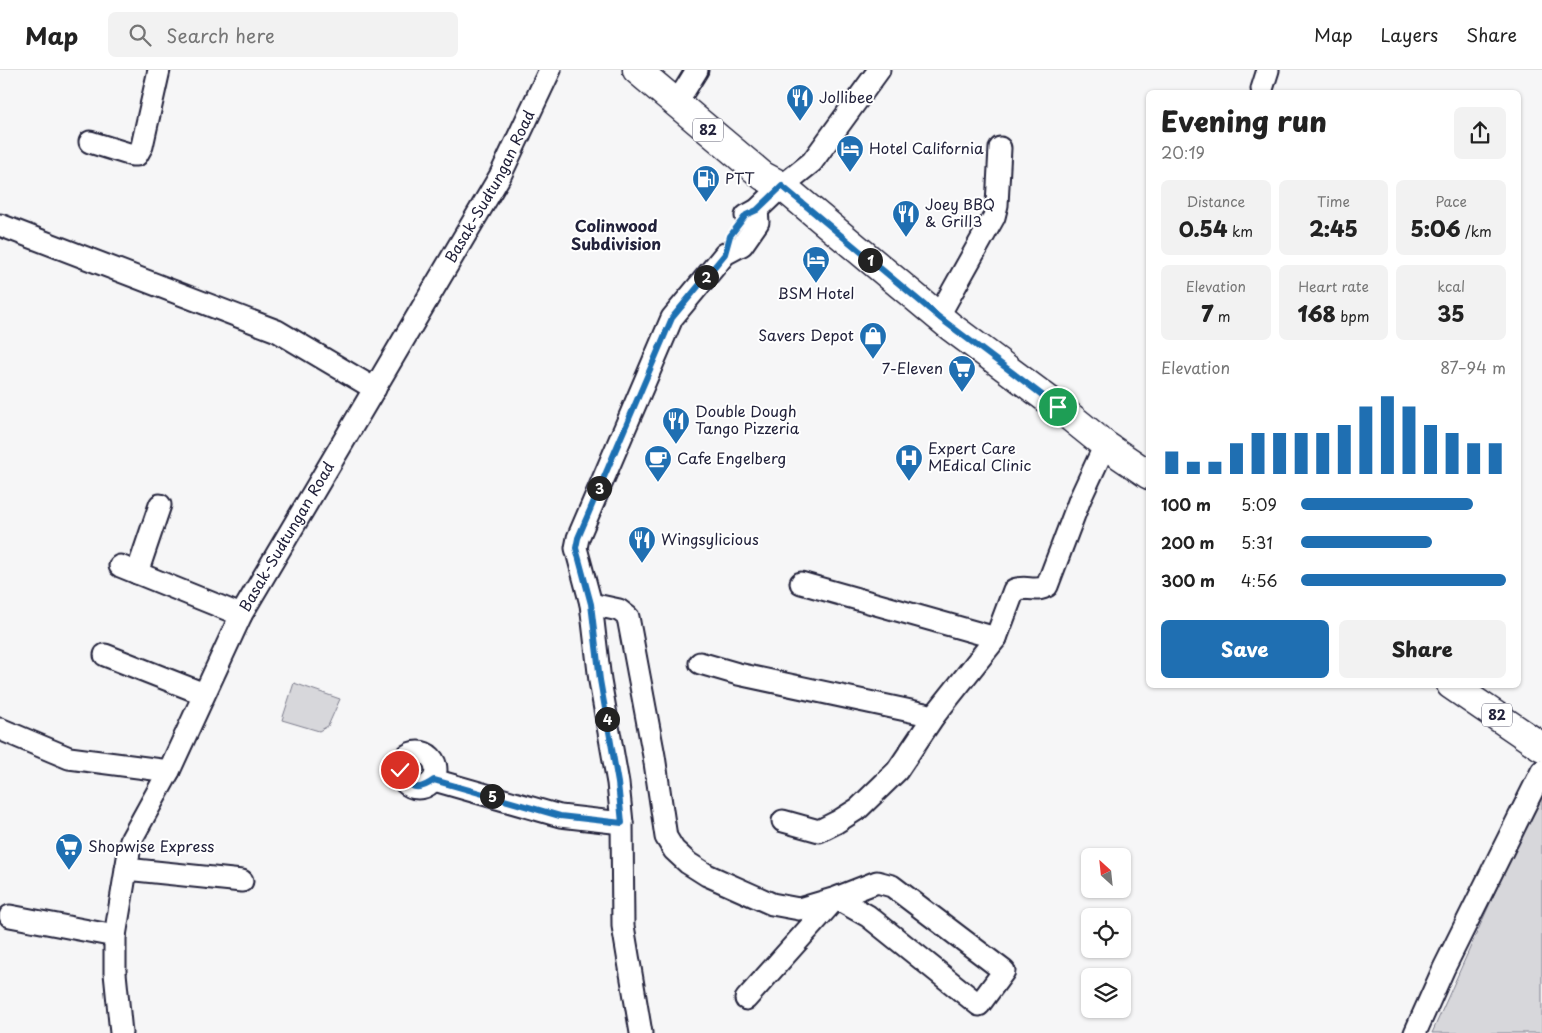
<!DOCTYPE html>
<html lang="en">
<head>
<meta charset="utf-8">
<style>
	body { margin:0; font-family:"Playpen Sans",sans-serif; background:#f2f2f2; color:#222; height:100vh; display:flex; flex-direction:column; font-size:19px; white-space:nowrap }
	* { box-sizing:border-box; margin:0 }
	p { font-size:16px; color:#767676 }
	.icon { flex:none; width:28px; height:28px; fill:none; stroke:currentColor; stroke-width:2; stroke-linecap:round; stroke-linejoin:round }
	.map { position:relative; flex:1; overflow:hidden }
	.side { position:absolute; left:1146px; top:20px; width:375px; height:598px; display:flex; flex-direction:column; background:#fff; border-radius:8px; box-shadow:0 1px 4px #0004 }
	.side>* { flex:none }
	.needle { width:32px; rotate:333deg }
	.buttons { position:absolute; left:1081px; top:778px; display:grid; gap:10px }
	.buttons a { display:grid; place-items:center; width:50px; height:50px; border-radius:8px; background:#fff; box-shadow:0 1px 4px #0004; font-size:25px }
	.pin { position:absolute; display:grid; place-items:center; width:42px; height:42px; color:#fff; margin:-21px; border:2px solid #fff; border-radius:50%; box-shadow:0 1px 5px #0007 }
	.km { position:absolute; width:25px; height:25px; margin:-12px; border-radius:50%; background:#222; color:#fff; font-size:14px; line-height:25px; text-align:center }
	.round { display:grid; place-items:center; flex:none; width:52px; height:52px; border-radius:8px; background:#f2f2f2 }
	.head { display:flex; align-items:center; justify-content:space-between; height:85px; padding:0 15px }
	h1 { font-size:28px; font-weight:800; line-height:38px }
	.stats { display:grid; grid-template-columns:repeat(3,1fr); gap:8px; height:85px; padding:5px 15px }
	.stats div { display:grid; align-content:center; border-radius:8px; background:#f2f2f2; text-align:center }
	.stats b { font-size:21px; font-weight:800 }
	.stats small { font-size:14px; font-weight:400 }
	.stats p { font-size:14px }
	.chart { height:140px; padding:10px 15px }
	.chart p { display:flex; justify-content:space-between }
	.chart svg { width:100%; height:90px; margin-top:5px; stroke:#1f6fb2; stroke-width:6 }
	.button { display:flex; gap:10px; margin-top:auto; padding:10px 15px }
	.button a { flex:1; height:58px; border-radius:8px; background:#1f6fb2; color:#fff; font-size:20px; font-weight:800; line-height:58px; text-align:center }
	.button a+a { background:#f2f2f2; color:#222 }
	ul { padding:0 15px; list-style:none; font-size:16px }
	li { display:grid; grid-template-columns:80px 60px 1fr; align-items:center; height:38px }
	li i { height:12px; border-radius:6px; background:#1f6fb2 }
	header { display:flex; align-items:center; gap:30px; box-sizing:border-box; height:70px; padding:0 25px; background:#fff; border-bottom:1px solid #e0e0e0 }
	header strong { font-size:24px }
	nav { display:flex; gap:28px; margin-inline-start:auto; font-size:18px }
	.search { width:350px; height:45px; background:#f2f2f2; display:flex; align-items:center; gap:12px; box-sizing:border-box; padding:0 18px; border-radius:8px; color:#767676; font-size:19px }
	.map>svg:first-child { display:block }
	.green { fill:#d7d7db; stroke:#7c7c8b }
	.lines { fill:none; stroke-linecap:round; stroke-linejoin:round }
	.minor-casing { stroke:#22223b; stroke-width:25 }
	.major-casing { stroke:#22223b; stroke-width:31 }
	.minor { stroke:#fff; stroke-width:21 }
	.major { stroke:#fff; stroke-width:28 }
	.route-casing { stroke:#fff; stroke-width:10 }
	.route { stroke:#1f6fb2; stroke-width:6 }
	.labels { text-anchor:middle; stroke-width:4; stroke-linejoin:round; paint-order:stroke }
	.shield { fill:#fff; stroke:#646476; stroke-width:1 }
	.shield-label { font-size:14px; font-weight:bold; fill:#22223b }
	.poi-label { font-size:15px; fill:#22223b; stroke:#fff; text-anchor:start }
	.street-label { font-size:15px; fill:#22223b; stroke:#fff }
	.neighbourhood-label { font-size:16px; font-weight:bold; fill:#22223b; stroke:#fff }
</style>
</head>
<body>
<header>
<strong>Map</strong>
<div class="search"><svg class="icon" aria-label="search" viewBox="0 0 24 24"><circle cx="10" cy="10" r="6"/><path d="M15 15l6 6"/></svg>Search here</div>
<nav><a>Map</a><a>Layers</a><a>Share</a></nav>
</header>
<div class="map">
<svg width="1542" height="963" viewBox="0 0 1542 963">
	<rect width="100%" height="100%" fill="#f6f6f7"/>
	<filter id="ink" filterUnits="userSpaceOnUse"><feTurbulence type="fractalNoise" baseFrequency=".02" numOctaves="2"/><feDisplacementMap in="SourceGraphic" scale="10" xChannelSelector="R" yChannelSelector="G"/><feConvolveMatrix kernelMatrix="1 2 1 2 8 2 1 2 1" color-interpolation-filters="sRGB"/></filter>
	<g filter="url(#ink)">
		<path class="green" d="M 294,613 L 340,629 L 328,656 L 319,661 L 282,650 Z
			M 1542,717 L 1542,963 L 1432,963 Z"/>
		<g class="lines">
			<defs>
				<g id="minor">
					<path d="M 1262,19 L 1268,0"/>
					<path d="M 684,21 L 697,0"/>
					<path d="M 90,72 L 132,85 L 137,85 L 142,76 L 159,0"/>
					<path d="M 746,146 L 757,140 L 782,116 L 812,92 L 879,0"/>
					<path d="M 0,155 L 277,261 L 375,319"/>
					<path d="M 938,247 L 994,147 L 997,135 L 1000,78"/>
					<path d="M 120,496 L 241,545"/>
					<path d="M 137,503 L 160,435"/>
					<path d="M 801,513 L 996,568"/>
					<path d="M 591,534 L 619,540 L 628,547 L 654,686 L 666,767 L 674,780 L 688,793 L 707,805 L 772,834 L 799,839 L 836,828 L 868,846 L 979,935 L 1004,901 L 892,816 L 877,812 L 836,828 L 746,929"/>
					<path d="M 105,585 L 204,624"/>
					<path d="M 700,593 L 738,604 L 934,646"/>
					<path d="M 0,659 L 69,688 L 169,701"/>
					<circle cx="418" cy="700" r="18"/>
					<path d="M 434,710 L 560,746 L 622,753"/>
					<path d="M 783,751 L 819,761 L 837,752 L 859,738 L 897,701 L 934,646 L 996,568 L 1014,520 C 1025,515 1036,523 1047,516 L 1080,429 L 1105,375"/>
					<path d="M 126,799 L 242,811"/>
					<path d="M 10,846 L 115,866"/>
					<path id="s1" d="M 121,963 L 115,903 L 115,866 L 131,770 L 169,701 L 241,545 L 500,106 L 550,0"/>
					<path d="M 641,963 L 623,856 L 622,753 L 618,713 L 600,611 L 591,534 L 576,478 L 578,468 L 672,248 L 725,184 L 742,175 L 758,152 L 757,140"/>
					<path d="M 1415,963 L 1444,898 L 1542,701"/>
				</g>
				<path id="major" d="M 637,0 L 763,106 L 782,116 L 951,257 L 1058,337 L 1105,375 L 1149,405
					M 1451,615 L 1542,677"/>
			</defs>
			<use href="#minor" class="minor-casing"/>
			<use href="#major" class="major-casing"/>
			<use href="#minor" class="minor"/>
			<use href="#major" class="major"/>
		</g>
	</g>
	<g class="lines" filter="url(#ink)">
		<defs>
			<path id="route" d="M 400,700 C 407,719 418,722 434,710 L 560,746 L 622,753 L 618,713 L 600,610 L 591,534 L 576,478 L 578,468 L 672,248 L 725,184 L 730,166 L 746,145 L 757,140 L 782,116 L 940,248 L 1058,337"/>
		</defs>
		<use href="#route" class="route-casing"/>
		<use href="#route" class="route"/>
	</g>
	<defs>
		<symbol id="restaurant-pin" viewBox="-11 -11 22 30"><path d="M0 17L-7.5 6A9.5 9.5 0 1 1 7.5 6Z" fill="#1f6fb2" stroke="#fff"/><path d="M-5-6h1v4h1v-4h1v4h1v-4h1v5L-1.5 .5V6h-2V.5L-5-1ZM5-6V6H3V1.5H1.5Q1.5-4 5-6Z" fill="#fff"/></symbol>
		<symbol id="hotel-pin" viewBox="-11 -11 22 30"><path d="M0 17L-7.5 6A9.5 9.5 0 1 1 7.5 6Z" fill="#1f6fb2" stroke="#fff"/><path d="M-6-4.5h1.5V1H6V5H4.5V3h-9V5H-6ZM-4 0a1.8 1.8 0 1 1 3.6 0ZM.5 0V-2.5h3Q6-2.5 6 0Z" fill="#fff"/></symbol>
		<symbol id="fuel-pin" viewBox="-11 -11 22 30"><path d="M0 17L-7.5 6A9.5 9.5 0 1 1 7.5 6Z" fill="#1f6fb2" stroke="#fff"/><path d="M-5.5-6h7V0h2V4h1.3V-2.5L3-4.5l.8-.8L6-3V5H2.5V1h-1V6h-7ZM-4.2-4.7v3.2H.2V-4.7Z" fill="#fff"/></symbol>
		<symbol id="shop-pin" viewBox="-11 -11 22 30"><path d="M0 17L-7.5 6A9.5 9.5 0 1 1 7.5 6Z" fill="#1f6fb2" stroke="#fff"/><path d="M-5-2.5h2.3a2.7 3.5 0 0 1 5.4 0H5L5.5 6h-11ZM-1.5-2.5h3a1.5 2.3 0 0 0-3 0Z" fill="#fff"/></symbol>
		<symbol id="supermarket-pin" viewBox="-11 -11 22 30"><path d="M0 17L-7.5 6A9.5 9.5 0 1 1 7.5 6Z" fill="#1f6fb2" stroke="#fff"/><path d="M-6-5.5h2.5l.6 2H6L4.5 2H-2.5L-4.4-4H-6ZM-1.5 3.2a1.3 1.3 0 1 0 .1 0ZM3 3.2a1.3 1.3 0 1 0 .1 0Z" fill="#fff"/></symbol>
		<symbol id="hospital-pin" viewBox="-11 -11 22 30"><path d="M0 17L-7.5 6A9.5 9.5 0 1 1 7.5 6Z" fill="#1f6fb2" stroke="#fff"/><path d="M-5-5h3v3.5h4V-5h3V5h-3V1.5h-4V5h-3Z" fill="#fff"/></symbol>
		<symbol id="cafe-pin" viewBox="-11 -11 22 30"><path d="M0 17L-7.5 6A9.5 9.5 0 1 1 7.5 6Z" fill="#1f6fb2" stroke="#fff"/><path d="M-5.5-4.5H6V0H3Q3 3.5 0 3.5H-2.5Q-5.5 3.5-5.5 0ZM3-3.2v2h1.7v-2ZM-6 4.5H4V6H-6Z" fill="#fff"/></symbol>
	</defs>
	<g fill-rule="evenodd">
		<use href="#restaurant-pin" x="784" y="12" width="32" height="43"/>
		<use href="#hotel-pin" x="834" y="63" width="32" height="43"/>
		<use href="#fuel-pin" x="690" y="93" width="32" height="43"/>
		<use href="#restaurant-pin" x="890" y="128" width="32" height="43"/>
		<use href="#hotel-pin" x="800" y="174" width="32" height="43"/>
		<use href="#shop-pin" x="857" y="250" width="32" height="43"/>
		<use href="#supermarket-pin" x="946" y="283" width="32" height="43"/>
		<use href="#restaurant-pin" x="660" y="335" width="32" height="43"/>
		<use href="#hospital-pin" x="893" y="372" width="32" height="43"/>
		<use href="#cafe-pin" x="642" y="373" width="32" height="43"/>
		<use href="#restaurant-pin" x="626" y="454" width="32" height="43"/>
		<use href="#supermarket-pin" x="53" y="761" width="32" height="43"/>
	</g>
	<g class="labels">
		<g class="shield">
			<rect x="693" y="48.5" width="30" height="23" rx="4"/>
			<rect x="1482" y="633.5" width="30" height="23" rx="4"/>
		</g>
		<g class="shield-label">
			<text x="708" y="65">82</text>
			<text x="1497" y="650">82</text>
		</g>
		<g class="poi-label">
			<text x="819" y="33">Jollibee</text>
			<text x="869" y="84">Hotel California</text>
			<text x="725" y="114">PTT</text>
			<text x="925" y="140">Joey BBQ<tspan x="925" dy="17">&amp; Grill3</tspan></text>
			<text x="816" y="229" text-anchor="middle">BSM Hotel</text>
			<text x="854" y="271" text-anchor="end">Savers Depot</text>
			<text x="943" y="304" text-anchor="end">7-Eleven</text>
			<text x="695" y="347">Double Dough<tspan x="695" dy="17">Tango Pizzeria</tspan></text>
			<text x="928" y="384">Expert Care<tspan x="928" dy="17">MEdical Clinic</tspan></text>
			<text x="677" y="394">Cafe Engelberg</text>
			<text x="661" y="475">Wingsylicious</text>
			<text x="88" y="782">Shopwise Express</text>
		</g>
		<g class="street-label">
			<text dy="5" stroke="none"><textPath href="#s1" startOffset="941">Basak-Sudtungan Road</textPath></text>
			<text dy="5" stroke="none"><textPath href="#s1" startOffset="536">Basak-Sudtungan Road</textPath></text>
		</g>
		<g class="neighbourhood-label">
			<text x="616" y="162">Colinwood<tspan x="616" dy="18">Subdivision</tspan></text>
		</g>
	</g>
</svg>
<div class="buttons">
<a><svg class="needle" viewBox="-14 -14 28 28"><path d="M0-13l5 13h-10z" fill="#e53935"/><path d="M0 13l5-13h-10z" fill="#767676"/></svg></a>
<a><svg class="icon" aria-label="locate" viewBox="0 0 24 24"><circle cx="12" cy="12" r="6"/><path d="M12 2v4M12 18v4M2 12h4M18 12h4"/></svg></a>
<a><svg class="icon" aria-label="layers" viewBox="0 0 24 24"><path d="M12 4l9 5-9 5-9-5zM3 14l9 5 9-5"/></svg></a>
</div>
<div class="pin" style="left:1058px;top:337px;background:#1e9e55"><svg class="icon" aria-label="arrive" viewBox="0 0 24 24"><path d="M6 21V4h12l-3 4 3 4H6"/></svg></div>
<div class="pin" style="left:400px;top:700px;background:#d93025"><svg class="icon" aria-label="check" viewBox="0 0 24 24"><path d="M5 12l5 5 9-10"/></svg></div>
<b class="km" style="left:870px;top:190px">1</b>
<b class="km" style="left:706px;top:207px">2</b>
<b class="km" style="left:599px;top:418px">3</b>
<b class="km" style="left:607px;top:649px">4</b>
<b class="km" style="left:492px;top:726px">5</b>
<section class="side">
<div class="head"><div><h1>Evening run</h1><p>20:19</p></div><a class="round"><svg class="icon" aria-label="share" viewBox="0 0 24 24"><path d="M12 15V3M7 8l5-5 5 5M5 13v7h14v-7"/></svg></a></div>
<div class="stats">
<div><p>Distance</p><b>0.54<small> km</small></b></div>
<div><p>Time</p><b>2:45</b></div>
<div><p>Pace</p><b>5:06<small> /km</small></b></div>
</div>
<div class="stats">
<div><p>Elevation</p><b>7<small> m</small></b></div>
<div><p>Heart rate</p><b>168<small> bpm</small></b></div>
<div><p>kcal</p><b>35</b></div>
</div>
<div class="chart"><p><span>Elevation</span>87–94 m</p>
<svg viewBox="0 0 160 44" preserveAspectRatio="none"><path d="M5 44V33M15 44V38M25 44V38M35 44V29M45 44V24M55 44V24M65 44V24M75 44V24M85 44V20M95 44V11M105 44V6M115 44V11M125 44V20M135 44V24M145 44V29M155 44V29"/></svg>
</div>
<ul>
<li><b>100 m</b>5:09<i style="width:84%"></i></li>
<li><b>200 m</b>5:31<i style="width:64%"></i></li>
<li><b>300 m</b>4:56<i style="width:100%"></i></li>
</ul>
<div class="button"><a>Save</a><a>Share</a></div>
</section>
</div>
</body>
</html>
